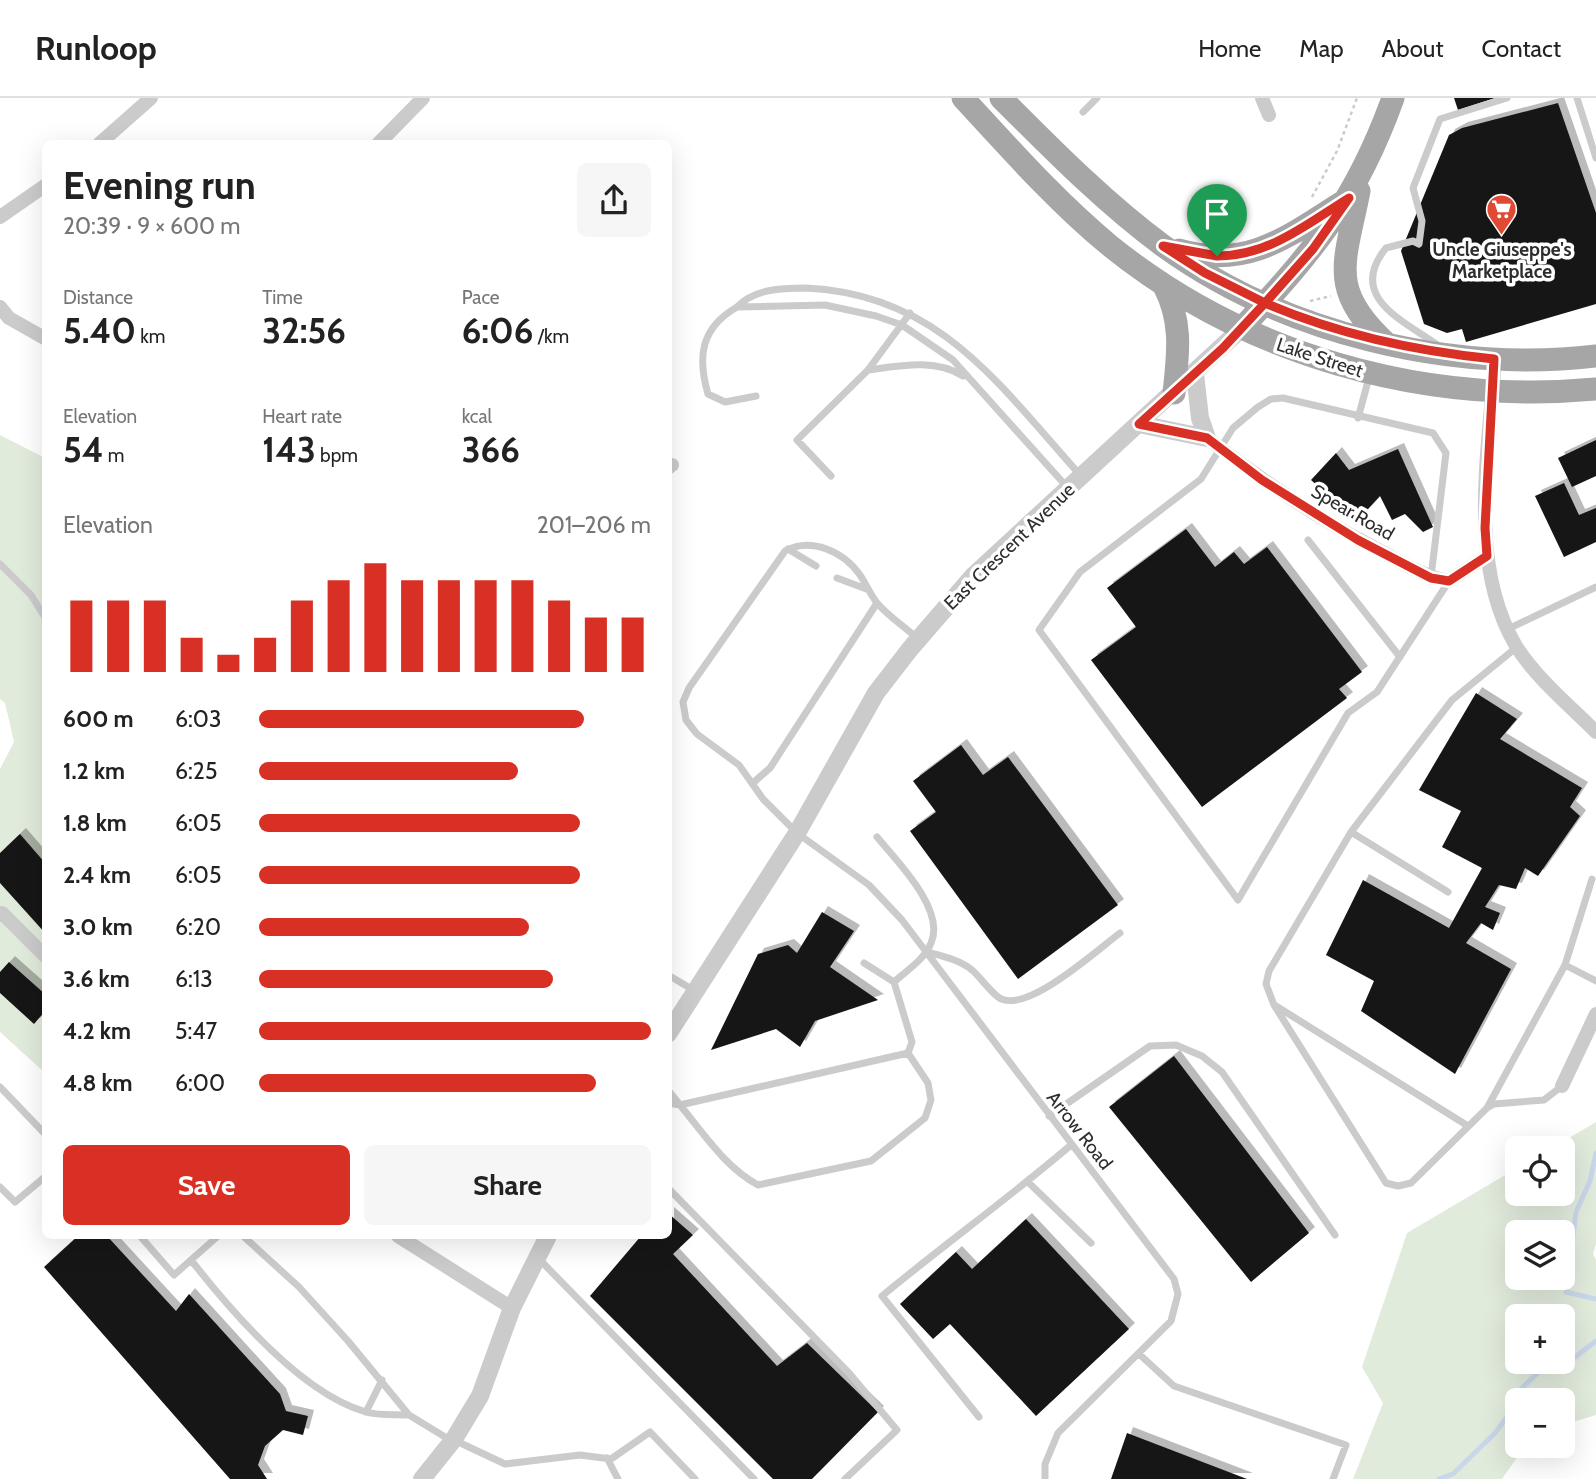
<!DOCTYPE html>
<html lang="en">
<head>
<meta charset="utf-8">
<style>
	body { margin:0; font-family:Cabin,sans-serif; background:#f6f6f6; color:#222; height:100vh; display:flex; flex-direction:column; font-size:26px; white-space:nowrap }
	* { box-sizing:border-box; margin:0 }
	p { font-size:23px; color:#767676 }
	.icon { flex:none; width:38px; height:38px; fill:none; stroke:currentColor; stroke-width:2; stroke-linecap:round; stroke-linejoin:round }
	.map { position:relative; flex:1; overflow:hidden }
	.sheet { position:absolute; left:42px; top:42px; width:630px; height:1099px; display:flex; flex-direction:column; background:#fff; border-radius:10px; box-shadow:0 7px 28px #0002 }
	.sheet>* { flex:none }
	.buttons { position:absolute; left:1505px; top:1038px; display:grid; gap:14px }
	.buttons a { display:grid; place-items:center; width:70px; height:70px; border-radius:10px; background:#fff; box-shadow:0 7px 28px #0002; font-size:35px }
	.pin { position:absolute; display:grid; place-items:center; width:60px; height:60px; color:#fff; margin:-72px -30px; border-radius:50% 50% 50% 0; rotate:-45deg; box-shadow:0 0 7px #0007 }
	.pin .icon { rotate:45deg }
	.round { display:grid; place-items:center; flex:none; width:74px; height:74px; border-radius:10px; background:#f6f6f6 }
	.headline { display:flex; align-items:center; justify-content:space-between; height:119px; padding:0 21px }
	h1 { font-size:38px; font-weight:700; line-height:52px }
	.metrics { display:grid; grid-template-columns:repeat(3,1fr); gap:10px; height:119px; padding:7px 21px }
	.metrics div { display:grid; align-content:center }
	.metrics b { font-size:35px; font-weight:700 }
	.metrics small { font-size:19px; font-weight:400 }
	.metrics p { font-size:19px }
	.chart { height:196px; padding:14px 21px }
	.chart p { display:flex; justify-content:space-between }
	.chart svg { width:100%; height:126px; margin-top:7px; stroke:#d93025; stroke-width:6 }
	.button { display:flex; gap:14px; margin-top:auto; padding:14px 21px }
	.button a { flex:1; height:80px; border-radius:10px; background:#d93025; color:#fff; font-size:28px; font-weight:700; line-height:80px; text-align:center }
	.button a+a { background:#f6f6f6; color:#222 }
	ul { padding:0 21px; list-style:none; font-size:23px }
	li { display:grid; grid-template-columns:112px 84px 1fr; align-items:center; height:52px }
	li i { height:18px; border-radius:9px; background:#d93025 }
	header { display:flex; align-items:center; gap:42px; box-sizing:border-box; height:98px; padding:0 35px; background:#fff; border-bottom:2px solid #e0e0e0 }
	header strong { font-size:33px }
	nav { display:flex; gap:38px; margin-inline-start:auto; font-size:24px }
	.map>svg:first-child { display:block }
	.green { fill:#e1ebdc; fill-rule:evenodd }
	.lines { fill:none; stroke-linecap:round; stroke-linejoin:round }
	.stream { stroke:#c9d7ea; stroke-width:5 }
	.building { fill:#151515; filter:url(#shadow) }
	.path { stroke:#cbcbcb; stroke-width:2.5; stroke-dasharray:3.5 3.5; stroke-linecap:butt }
	.service { stroke:#cbcbcb; stroke-width:7 }
	.minor { stroke:#cbcbcb; stroke-width:14 }
	.tertiary { stroke:#cbcbcb; stroke-width:18 }
	.primary { stroke:#a6a6a6; stroke-width:23 }
	.route-casing { stroke:#fff; stroke-width:14 }
	.route { stroke:#d93025; stroke-width:9 }
	.labels { text-anchor:middle; stroke-width:7; stroke-linejoin:round; paint-order:stroke }
	.poi-label { font-size:19px; font-weight:bold; fill:#2e2e2e; stroke:#fff }
	.street-label { font-size:19px; fill:#2e2e2e; stroke:#fff }
</style>
</head>
<body>
<header>
<strong>Runloop</strong>
<nav><a>Home</a><a>Map</a><a>About</a><a>Contact</a></nav>
</header>
<div class="map">
<svg width="1596" height="1381" viewBox="0 0 1596 1381">
	<defs>
		<filter id="shadow"><feDropShadow dx="6" dy="-6" stdDeviation="0" flood-color="#0004"/></filter>
	</defs>
	<rect width="100%" height="100%" fill="#fff"/>
	<path class="green" d="M 0,337 L 45,360 L 45,975 L 0,934 L 0,671 L 14,644 L 5,605 L 0,601 Z
		M 1596,1024 L 1596,1146 L 1593,1156 L 1596,1162 L 1596,1317 L 1563,1327 L 1563,1302 L 1517,1302 L 1517,1348 L 1525,1348 L 1502,1381 L 1353,1381 L 1383,1305 L 1362,1269 L 1407,1135 L 1517,1070 L 1517,1096 L 1563,1096 L 1563,1050 L 1552,1050 ZM 1563,1134 L 1563,1180 L 1517,1180 L 1517,1134 ZM 1517,1218 L 1563,1218 L 1563,1264 L 1517,1264 Z"/>
	<g class="lines">
		<path class="stream" d="M 1596,1055 L 1590,1083 L 1576,1114 L 1566,1194 L 1596,1201
			M 1563,1262 L 1570,1263 L 1596,1243
			M 1439,1381 L 1453,1376 L 1495,1335 L 1513,1311 L 1522,1290 L 1549,1264"/>
	</g>
	<path class="building" d="M 1454,0 L 1495,0 L 1458,12 Z
		M 1558,5 L 1596,115 L 1596,206 L 1466,244 L 1462,231 L 1447,235 L 1424,226 L 1401,153 L 1449,37 L 1462,30 Z
		M 1596,342 L 1596,378 L 1572,389 L 1558,360 Z
		M 1398,351 L 1433,429 L 1423,434 L 1405,416 L 1392,422 L 1380,398 L 1356,424 L 1311,382 L 1336,355 L 1349,372 Z
		M 1564,385 L 1579,417 L 1596,410 L 1596,444 L 1564,459 L 1535,398 Z
		M 1186,431 L 1215,469 L 1234,454 L 1244,466 L 1267,449 L 1362,574 L 1339,591 L 1347,600 L 1202,709 L 1091,562 L 1136,529 L 1107,490 Z
		M 1476,595 L 1517,621 L 1500,641 L 1582,690 L 1570,709 L 1580,718 L 1538,778 L 1525,770 L 1516,791 L 1499,787 L 1485,809 L 1500,815 L 1493,832 L 1481,825 L 1466,845 L 1511,871 L 1455,976 L 1361,913 L 1374,883 L 1326,857 L 1363,782 L 1449,830 L 1482,770 L 1442,749 L 1461,713 L 1419,692 Z
		M 961,647 L 983,677 L 1008,659 L 1118,807 L 1018,881 L 910,733 L 936,714 L 913,683 Z
		M 20,736 L 46,766 L 46,836 L 0,785 L 0,755 Z
		M 822,814 L 854,833 L 830,869 L 878,902 L 815,923 L 800,949 L 776,931 L 711,952 L 758,856 L 788,847 L 797,855 Z
		M 9,864 L 46,897 L 46,912 L 34,926 L 0,895 L 0,874 Z
		M 1174,958 L 1309,1135 L 1251,1184 L 1109,1009 Z
		M 668,1115 L 693,1137 L 673,1156 L 777,1268 L 807,1245 L 878,1314 L 812,1381 L 773,1381 L 590,1198 L 641,1138 L 668,1138 Z
		M 1026,1121 L 1129,1231 L 1036,1318 L 950,1226 L 933,1241 L 900,1206 L 956,1154 L 972,1171 Z
		M 78,1138 L 107,1138 L 176,1213 L 189,1196 L 280,1296 L 286,1313 L 308,1318 L 303,1337 L 283,1332 L 265,1348 L 258,1367 L 267,1381 L 230,1381 L 44,1169 Z
		M 1127,1335 L 1247,1381 L 1111,1381 Z"/>
	<g class="lines">
		<path class="path" d="M 1312,99 L 1337,53 L 1357,0
			M 1310,203 L 1331,198"/>
		<path class="service" d="M 1577,0 L 1596,60
			M 1083,14 L 1097,0
			M 737,209 C 701,230 697,258 708,296 L 725,304 L 756,298
			M 1439,248 C 1404,223 1346,199 1386,150 L 1413,143 L 1419,146 L 1422,123 L 1413,90 L 1440,21 L 1507,0
			M 868,272 C 899,268 935,260 963,278
			M 1358,320 L 1370,276
			M 831,378 L 797,342 L 868,272 L 910,215
			M 1067,389 L 953,262 L 902,227 L 876,218 L 825,207 L 737,209 C 754,191 781,190 806,190 C 940,196 999,287 1081,378
			M 1308,442 L 1400,559
			M 788,451 L 816,468
			M 0,466 L 31,497 L 46,521
			M 1431,479 L 1446,355 L 1433,335 L 1283,300 L 1271,301 L 1258,309 L 1233,330 L 1201,381 L 1080,474 L 1039,532 L 1238,802 L 1348,615 L 1377,594 L 1449,483
			M 837,480 L 869,492
			M 1508,531 L 1596,489
			M 918,541 C 905,529 888,518 877,505 C 870,496 866,486 860,477 C 843,453 811,439 785,453 L 689,590 L 683,604 L 686,622 L 697,636 L 739,667 L 763,701 L 797,735 L 869,787 L 902,822 L 1174,1181 L 1178,1196 L 1171,1223 L 1058,1335 L 1045,1366 L 1045,1381
			M 1517,549 L 1452,602 L 1351,734 L 1269,873 L 1266,886 L 1274,907 L 1386,1085 L 1398,1088 L 1411,1085 L 1487,1010 L 1494,1006 L 1544,1002 L 1562,988
			M 754,684 L 770,670 L 877,505
			M 1351,734 L 1448,794
			M 877,739 C 897,763 946,812 931,845 C 925,861 906,873 894,884 L 912,944 L 908,955 L 680,1007 C 703,1035 726,1070 758,1087 L 871,1063 L 925,1020 L 931,1002 L 928,985 L 908,955
			M 927,854 C 942,858 960,862 972,872 C 981,880 988,891 998,899 C 1024,919 1097,852 1120,835
			M 864,865 L 894,884
			M 1565,867 L 1596,883
			M 668,877 L 695,893
			M 1276,908 L 1468,1028
			M 0,989 L 46,1037
			M 668,992 L 680,1007 L 668,1005
			M 1487,1010 L 1565,867 L 1592,781
			M 1049,1018 L 1150,948 L 1176,947 L 1202,958 L 1222,974 L 1335,1137
			M 1028,1084 L 1091,1145
			M 0,1089 L 15,1104 L 46,1078
			M 668,1090 L 849,1275 L 897,1332 L 845,1381
			M 140,1138 L 174,1177 L 218,1138
			M 243,1138 L 299,1189 L 348,1243 L 409,1317 L 450,1342
			M 539,1161 L 754,1381
			M 191,1162 C 231,1213 302,1296 366,1314 C 379,1318 395,1316 409,1317
			M 1139,1256 L 1174,1288 L 1346,1347 L 1333,1381
			M 366,1314 L 382,1282
			M 979,1319 L 882,1198 C 945,1146 1010,1099 1071,1047
			M 454,1342 L 505,1366 L 580,1357 L 611,1361 L 650,1334 L 695,1381
			M 607,1360 L 618,1381"/>
		<path class="minor" d="M 1262,0 L 1269,17
			M 99,46 L 151,0
			M 378,46 L 423,0
			M 0,119 L 46,87
			M 0,209 L 9,220 L 46,241
			M 1495,261 C 1489,352 1467,466 1516,548 C 1536,580 1569,607 1596,634
			M 1207,340 C 1262,383 1322,423 1384,455 C 1406,467 1425,479 1449,483 L 1487,458
			M 668,370 L 672,367
			M 0,817 L 2,815 L 46,859
			M 1562,988 L 1596,916
			M 398,1138 L 512,1210"/>
		<path class="tertiary" d="M 1195,276 L 1200,320 L 1207,340
			M 1139,326 L 1207,340
			M 668,936 L 797,735 L 876,595 L 910,551 L 974,477 L 1242,230
			M 422,1381 L 454,1341 L 480,1298 L 512,1210 L 548,1138"/>
		<path class="primary" d="M 963,0 C 1010,51 1056,103 1109,147 C 1245,257 1422,307 1596,291
			M 1001,0 C 1052,51 1104,104 1162,147 C 1283,235 1448,275 1596,258
			M 1359,93 C 1345,165 1327,191 1387,246
			M 1179,152 C 1247,171 1286,140 1341,105
			M 1164,188 C 1183,224 1178,257 1174,295
			M 1242,230 C 1315,151 1356,103 1393,0"/>
	</g>
	<g class="lines">
		<defs>
			<path id="route" d="M 1217,158 L 1163,148 L 1205,175 L 1265,205 L 1223,250 L 1139,326 L 1207,340 L 1262,382 L 1358,442 L 1431,480 L 1449,483 L 1487,458 L 1485,430 L 1494,261 C 1414,253 1339,237 1265,205 L 1313,151 L 1349,100 C 1307,126 1269,158 1217,158"/>
		</defs>
		<use href="#route" class="route-casing"/>
		<use href="#route" class="route"/>
	</g>
	<defs>
		<symbol id="supermarket-pin" viewBox="-11 -11 22 30"><path d="M0 17L-7.5 6A9.5 9.5 0 1 1 7.5 6Z" fill="#e04a35" stroke="#fff"/><path d="M-6-5.5h2.5l.6 2H6L4.5 2H-2.5L-4.4-4H-6ZM-1.5 3.2a1.3 1.3 0 1 0 .1 0ZM3 3.2a1.3 1.3 0 1 0 .1 0Z" fill="#fff"/></symbol>
	</defs>
	<g fill-rule="evenodd">
		<use href="#supermarket-pin" x="1484" y="94" width="35" height="47"/>
	</g>
	<g class="labels">
		<g class="poi-label">
			<text x="1502" y="158">Uncle Giuseppe's<tspan x="1502" dy="22">Marketplace</tspan></text>
		</g>
		<g class="street-label">
			<text transform="translate(1320 259) rotate(18)" y="7">Lake Street</text>
			<text transform="translate(1353 414) rotate(30)" y="7">Spear Road</text>
			<text transform="translate(1009 448) rotate(-44)" y="7">East Crescent Avenue</text>
			<text transform="translate(1080 1032) rotate(52)" y="7">Arrow Road</text>
		</g>
	</g>
</svg>
<div class="buttons">
<a><svg class="icon" aria-label="locate" viewBox="0 0 24 24"><circle cx="12" cy="12" r="6"/><path d="M12 2v4M12 18v4M2 12h4M18 12h4"/></svg></a>
<a><svg class="icon" aria-label="layers" viewBox="0 0 24 24"><path d="M12 4l9 5-9 5-9-5zM3 14l9 5 9-5"/></svg></a>
<a>+</a>
<a>−</a>
</div>
<div class="pin" style="left:1217px;top:158px;background:#1e9e55"><svg class="icon" aria-label="arrive" viewBox="0 0 24 24"><path d="M6 21V4h12l-3 4 3 4H6"/></svg></div>
<section class="sheet">
<div class="headline"><div><h1>Evening run</h1><p>20:39 · 9 × 600 m</p></div><a class="round"><svg class="icon" aria-label="share" viewBox="0 0 24 24"><path d="M12 15V3M7 8l5-5 5 5M5 13v7h14v-7"/></svg></a></div>
<div class="metrics">
<div><p>Distance</p><b>5.40<small> km</small></b></div>
<div><p>Time</p><b>32:56</b></div>
<div><p>Pace</p><b>6:06<small> /km</small></b></div>
</div>
<div class="metrics">
<div><p>Elevation</p><b>54<small> m</small></b></div>
<div><p>Heart rate</p><b>143<small> bpm</small></b></div>
<div><p>kcal</p><b>366</b></div>
</div>
<div class="chart"><p><span>Elevation</span>201–206 m</p>
<svg viewBox="0 0 160 44" preserveAspectRatio="none"><path d="M5 44V19M15 44V19M25 44V19M35 44V32M45 44V38M55 44V32M65 44V19M75 44V12M85 44V6M95 44V12M105 44V12M115 44V12M125 44V12M135 44V19M145 44V25M155 44V25"/></svg>
</div>
<ul>
<li><b>600 m</b>6:03<i style="width:83%"></i></li>
<li><b>1.2 km</b>6:25<i style="width:66%"></i></li>
<li><b>1.8 km</b>6:05<i style="width:82%"></i></li>
<li><b>2.4 km</b>6:05<i style="width:82%"></i></li>
<li><b>3.0 km</b>6:20<i style="width:69%"></i></li>
<li><b>3.6 km</b>6:13<i style="width:75%"></i></li>
<li><b>4.2 km</b>5:47<i style="width:100%"></i></li>
<li><b>4.8 km</b>6:00<i style="width:86%"></i></li>
</ul>
<div class="button"><a>Save</a><a>Share</a></div>
</section>
</div>
</body>
</html>
